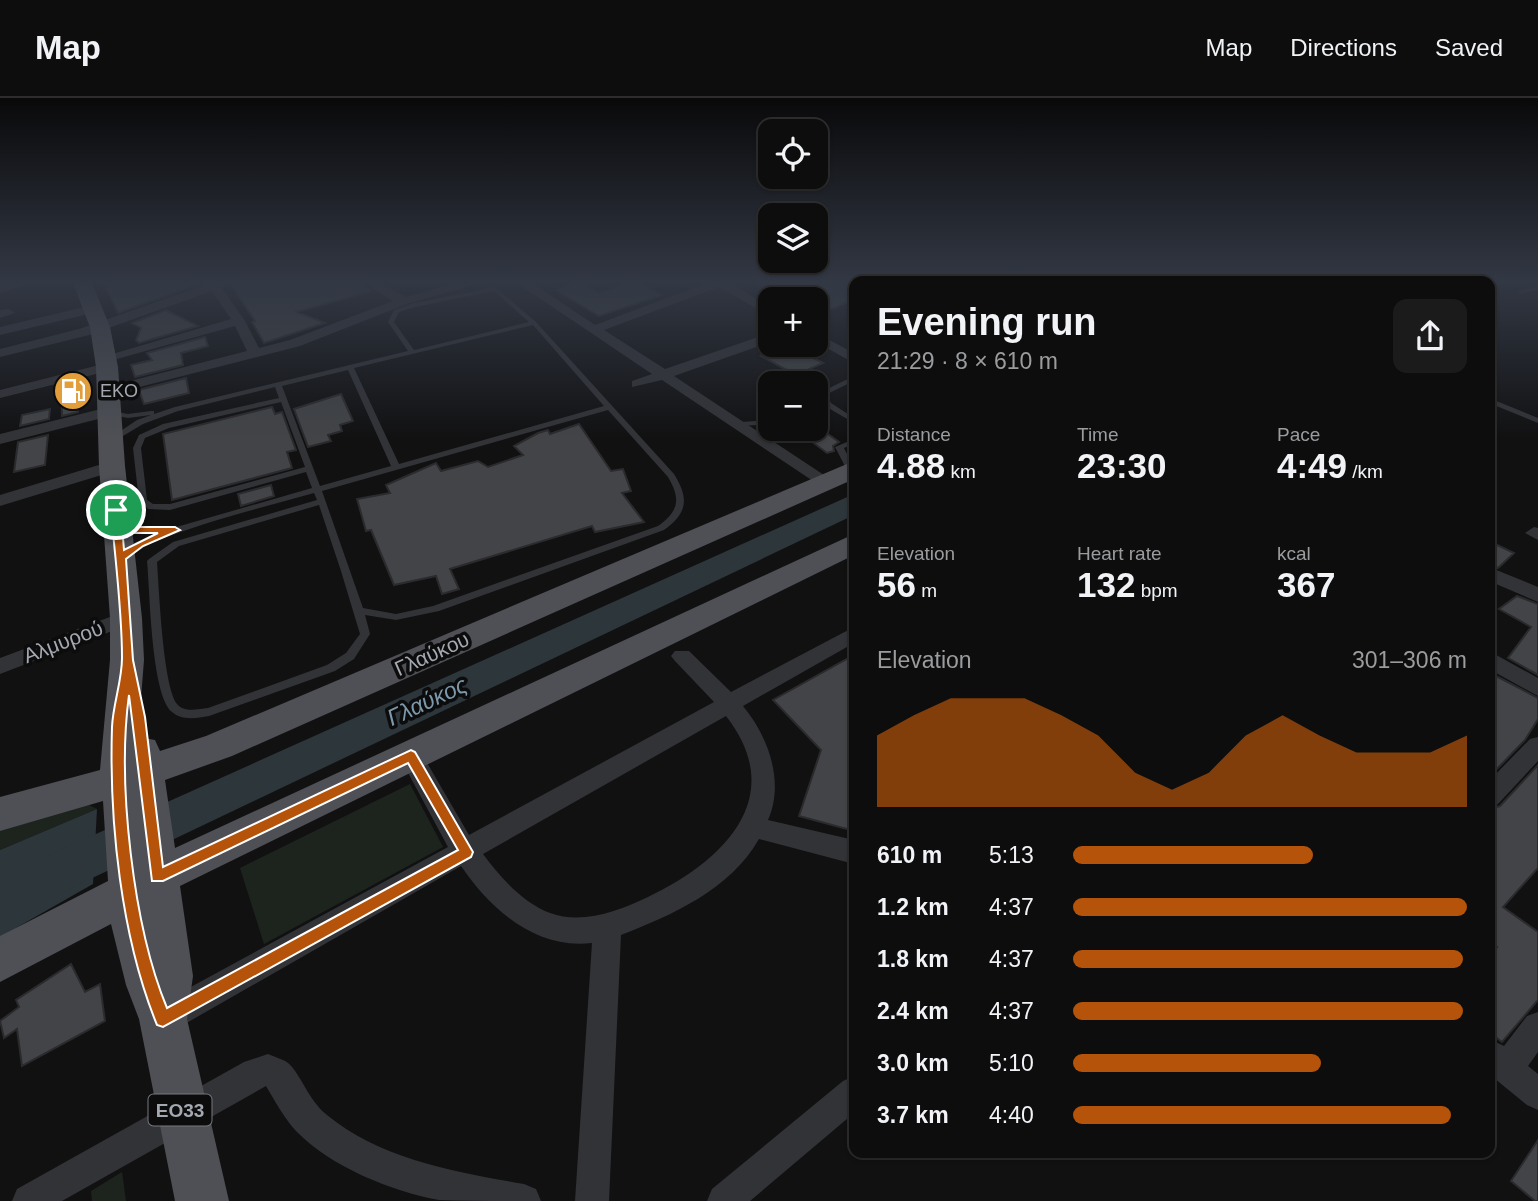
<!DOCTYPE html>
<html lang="en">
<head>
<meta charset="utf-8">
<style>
	body { margin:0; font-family:Arial,sans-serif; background:#1b1b1c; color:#f1f3f6; height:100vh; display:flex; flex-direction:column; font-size:26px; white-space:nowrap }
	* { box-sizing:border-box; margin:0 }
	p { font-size:23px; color:#9a9c9e }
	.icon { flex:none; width:38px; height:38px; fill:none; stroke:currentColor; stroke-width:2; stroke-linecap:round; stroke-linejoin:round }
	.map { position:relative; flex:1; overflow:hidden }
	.details { position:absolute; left:849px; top:178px; width:646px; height:882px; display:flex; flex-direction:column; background:#0d0d0e; border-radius:14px; box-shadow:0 2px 5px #0004,0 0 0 2px #2d2d2e }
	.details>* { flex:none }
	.buttons { position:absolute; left:758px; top:21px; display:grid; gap:14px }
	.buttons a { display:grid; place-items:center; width:70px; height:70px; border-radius:14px; background:#0d0d0e; box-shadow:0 2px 5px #0004,0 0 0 2px #2d2d2e; font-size:35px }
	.pin { position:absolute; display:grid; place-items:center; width:60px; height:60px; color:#fff; margin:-30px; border:4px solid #fff; border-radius:50%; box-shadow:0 2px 7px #0007 }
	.round { display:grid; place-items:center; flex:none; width:74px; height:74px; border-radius:14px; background:#1b1b1c }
	.head { display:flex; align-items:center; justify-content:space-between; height:119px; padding:0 28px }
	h1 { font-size:38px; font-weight:800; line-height:52px }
	.figures { display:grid; grid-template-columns:repeat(3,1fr); gap:10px; height:119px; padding:7px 28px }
	.figures div { display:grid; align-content:center }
	.figures b { font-size:35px; font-weight:800 }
	.figures small { font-size:19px; font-weight:400 }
	.figures p { font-size:19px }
	.chart { height:196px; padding:14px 28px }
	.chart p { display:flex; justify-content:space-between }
	.chart svg { width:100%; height:126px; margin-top:7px; fill:#b45309; opacity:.7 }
	ul { padding:0 28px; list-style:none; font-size:23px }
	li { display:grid; grid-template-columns:112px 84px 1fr; align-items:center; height:52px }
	li i { height:18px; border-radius:9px; background:#b45309 }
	header { display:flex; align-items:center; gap:42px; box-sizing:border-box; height:98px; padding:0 35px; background:#0d0d0e; border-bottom:2px solid #2d2d2e }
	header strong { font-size:33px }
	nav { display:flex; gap:38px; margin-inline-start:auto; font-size:24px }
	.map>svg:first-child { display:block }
	.green { fill:#1d241e }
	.water { fill:#2d363b }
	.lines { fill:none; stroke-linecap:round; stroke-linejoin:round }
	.river { fill:#2d363b; fill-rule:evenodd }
	.building { fill:#424447; stroke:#2b2b2e; stroke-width:2 }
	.service { fill:#323337; fill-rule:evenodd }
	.minor { fill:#323337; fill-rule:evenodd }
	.primary { fill:#4e5055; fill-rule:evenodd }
	.route { fill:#b45309; stroke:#fff; stroke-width:2; fill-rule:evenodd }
	.labels { text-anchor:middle; stroke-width:7; stroke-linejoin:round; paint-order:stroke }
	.far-poi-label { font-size:18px; fill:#a3a8b1; stroke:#0c0c0d; text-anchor:start }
	.shield { fill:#0c0c0d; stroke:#767980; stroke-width:2 }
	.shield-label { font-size:19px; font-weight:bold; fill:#a3a8b1 }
	.street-label { font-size:21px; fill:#a3a8b1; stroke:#0c0c0d }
	.water-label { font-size:23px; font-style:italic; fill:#7c98aa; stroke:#0c0c0d }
</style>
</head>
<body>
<header>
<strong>Map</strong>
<nav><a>Map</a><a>Directions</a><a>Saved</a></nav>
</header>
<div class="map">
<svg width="1538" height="1103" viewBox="0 0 1538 1103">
	<rect width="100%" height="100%" fill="#111112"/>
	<path class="green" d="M 410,686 L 443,749 L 264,846 L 240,770 Z
		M 89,707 L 97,711 L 0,752 L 0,728 Z
		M 122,1074 L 126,1103 L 92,1103 L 91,1093 Z"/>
	<path class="water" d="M 97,711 L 93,786 L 0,839 L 0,752 Z"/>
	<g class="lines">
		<path class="river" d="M 854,396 L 854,417 L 0,824 L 0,779 Z"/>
	</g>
	<path class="building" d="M 104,185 L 202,185 L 118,215 Z
		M 233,185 L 361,185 L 372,193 L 297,214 L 325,225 L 264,245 L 252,224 L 255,223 L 231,187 Z
		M 574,185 L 582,185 L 599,195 L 629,185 L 640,185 L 662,197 L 599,218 L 555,192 Z
		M 757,185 L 854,185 L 854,201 L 832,211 L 825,209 L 816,212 L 816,201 L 788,201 Z
		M 166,212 L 198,228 L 139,245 L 136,242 L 141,230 L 132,225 Z
		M 205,239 L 208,248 L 181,255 L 183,267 L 135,279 L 131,267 L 152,262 L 147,255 Z
		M 789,247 L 823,265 L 796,277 L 761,258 Z
		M 186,280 L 189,295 L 144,306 L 139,292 Z
		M 77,283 L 78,314 L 62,318 L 62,287 Z
		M 341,296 L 353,323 L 340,327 L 342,333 L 328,337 L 331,343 L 308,349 L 294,311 Z
		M 272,309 L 275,316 L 282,314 L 296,352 L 287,354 L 292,370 L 172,402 L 163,336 Z
		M 50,311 L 49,321 L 20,328 L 22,317 Z
		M 579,326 L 611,373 L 623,371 L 631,393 L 622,395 L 644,424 L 595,434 L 592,428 L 450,471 L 459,491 L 442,496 L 436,478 L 394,487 L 371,432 L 366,433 L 357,401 L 390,395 L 386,387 L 436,365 L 441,373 L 478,363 L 488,369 L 523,357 L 514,348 L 538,335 L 548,332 L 550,336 Z
		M 795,331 L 821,331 L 839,344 L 833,348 L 834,353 L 827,355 Z
		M 48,337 L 45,367 L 14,374 L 18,344 Z
		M 271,387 L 274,398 L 241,408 L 238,396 Z
		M 1489,443 L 1514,455 L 1498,470 L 1489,467 Z
		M 1517,498 L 1538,506 L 1538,577 L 1508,560 L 1531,529 L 1499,511 Z
		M 854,557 L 854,733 L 799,718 L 821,652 L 773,602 Z
		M 1496,578 L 1538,600 L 1538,621 L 1525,642 L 1489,679 L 1489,587 Z
		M 1538,667 L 1538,770 L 1503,809 L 1538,834 L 1538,902 L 1502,944 L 1489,934 L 1489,857 L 1497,849 L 1489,843 L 1489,711 L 1500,708 Z
		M 71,866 L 85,894 L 100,886 L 105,923 L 22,968 L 17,931 L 4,940 L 0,923 L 19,909 L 16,902 Z
		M 1538,1042 L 1538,1103 L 1535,1103 L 1511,1083 Z"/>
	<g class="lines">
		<path class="service" d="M 1538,188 L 1538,192 L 1520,196 L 1517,194 Z
			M 495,189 L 536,224 L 674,376 C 689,400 688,415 664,432 L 439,513 L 396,522 L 365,517 L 370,536 L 354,561 L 335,573 L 209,618 C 197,620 182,623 172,614 C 151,597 150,492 147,463 L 149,461 L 173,444 L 317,402 L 314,395 C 261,410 206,423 154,444 C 144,448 130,460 121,459 L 119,457 L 121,455 L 136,444 L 157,436 L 135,435 L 119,425 L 119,421 C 128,421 133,428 141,430 C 150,432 158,429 166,432 L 312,390 L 306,374 L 170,412 L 148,411 L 139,403 L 133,350 L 139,337 L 163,326 L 279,300 L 275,289 L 178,313 L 143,326 L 113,344 L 109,342 L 110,340 L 137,322 L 151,317 L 128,320 L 106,316 L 106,312 L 128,316 L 151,313 L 154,313 L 154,316 L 175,309 L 408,253 L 388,224 L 394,212 L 414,205 ZM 494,193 L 529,224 L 414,252 L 394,224 L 399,214 L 415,209 ZM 533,227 L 604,308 L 399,366 L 354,270 ZM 348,272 L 391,368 L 320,388 L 282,288 ZM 281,304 L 305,369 L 170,406 L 153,406 L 147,402 L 141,350 L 145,340 L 169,330 ZM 608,312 L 668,379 C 681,401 679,413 658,428 L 433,508 L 396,516 L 363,510 L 322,393 ZM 319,407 L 341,473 L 360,536 L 346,555 L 327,567 L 208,610 C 198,611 184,615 177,606 C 163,588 159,491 157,464 L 179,448 Z
			M 854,278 L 854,283 L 827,296 L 831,305 L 854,320 L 854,325 L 825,308 L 819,295 Z
			M 1489,300 L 1538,320 L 1538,325 L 1489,305 Z
			M 770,322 L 770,326 L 741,328 L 737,326 L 741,324 Z
			M 854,341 L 854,346 L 844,350 L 854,370 L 854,374 L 851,374 L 847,372 L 835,349 Z"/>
		<path class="minor" d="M 9,185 L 32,185 L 0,195 L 0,187 Z
			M 211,185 L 230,185 L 222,190 L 245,223 L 259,250 L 290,242 L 393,203 L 364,185 L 380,185 L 405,199 L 458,185 L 480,185 L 407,206 L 300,248 L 108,297 L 101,293 L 103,290 L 247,253 L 235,228 L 106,264 L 99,260 L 231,221 L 212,193 L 89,237 L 0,259 L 0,251 L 79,231 Z
			M 517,185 L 532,185 L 595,227 L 707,185 L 730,185 L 770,209 L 770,218 L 719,189 L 604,232 L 665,271 L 770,235 L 770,244 L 674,278 L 833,383 L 831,387 L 819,387 L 662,282 L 632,289 L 632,283 L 652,276 Z
			M 93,207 L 99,211 L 97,214 L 0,237 L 0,229 Z
			M 0,212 L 9,211 L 15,215 L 0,220 Z
			M 816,235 L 854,255 L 854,265 L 816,244 Z
			M 107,265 L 112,266 L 112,272 L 0,300 L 0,292 Z
			M 109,309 L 117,314 L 114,317 L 0,346 L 0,336 Z
			M 112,363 L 120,368 L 118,372 L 0,408 L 0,397 Z
			M 1534,429 L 1538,430 L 1538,442 L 1525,435 Z
			M 1489,469 L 1538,489 L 1538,504 L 1489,483 Z
			M 126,513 L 133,515 L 136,520 L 133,525 L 0,576 L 0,560 Z
			M 854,529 L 854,545 L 743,608 C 768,638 785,684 768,722 L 854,742 L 854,766 L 759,741 C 730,792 672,817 621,837 L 609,1103 L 575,1103 L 592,845 C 536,852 491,812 461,768 L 176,931 L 165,935 L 154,931 L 150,920 L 154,909 L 448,749 L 399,658 L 403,651 L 411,648 L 419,651 L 469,737 L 714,604 L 675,563 L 671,558 L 675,553 L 689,553 L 731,594 ZM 726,618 C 790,700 722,764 648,799 C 619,813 582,827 550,815 C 523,805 500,779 483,756 Z
			M 1489,553 L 1538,580 L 1538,598 L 1489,571 Z
			M 1538,639 L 1538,663 L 1498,706 L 1489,709 L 1489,683 L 1530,641 Z
			M 1538,914 L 1538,954 L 1528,968 L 1538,976 L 1538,1012 L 1527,1007 L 1489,976 L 1489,941 L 1504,948 L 1527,918 Z
			M 268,956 C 274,959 283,961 288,965 C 301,976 308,1002 327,1017 C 382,1062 456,1074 524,1086 L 536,1091 L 541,1103 C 509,1103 471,1103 439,1102 C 391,1093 331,1069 296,1033 C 284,1020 275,1003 266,988 L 62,1103 L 12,1103 L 17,1091 L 244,964 Z
			M 854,978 L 854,1015 L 750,1103 L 707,1103 L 712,1091 L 843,983 Z"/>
		<path class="primary" d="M 73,185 L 92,185 L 110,229 L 118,269 L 125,368 L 142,520 L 144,562 L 138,639 L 155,642 L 160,653 L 206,638 L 854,363 L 854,381 L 232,658 L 165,682 L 175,750 L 854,436 L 854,457 L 180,788 L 193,878 L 187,921 L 229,1103 L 175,1103 L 139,921 L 126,887 L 111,826 L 0,884 L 0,838 L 108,783 L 103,703 L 0,733 L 0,699 L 100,672 L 110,562 L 110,520 L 99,368 L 96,269 L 90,229 Z"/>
	</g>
	<linearGradient id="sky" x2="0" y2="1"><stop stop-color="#09090a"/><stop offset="0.54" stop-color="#323844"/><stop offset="1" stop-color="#323844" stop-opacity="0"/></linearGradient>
	<rect width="1538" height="340" fill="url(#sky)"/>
	<path class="route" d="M 116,409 L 137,429 L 175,429 L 180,432 L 143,448 L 126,461 L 133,562 L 145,619 L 163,769 L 411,652 L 415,654 L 473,754 L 471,759 L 163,929 L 157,927 C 121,839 109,724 112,629 C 113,606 122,583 122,560 C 122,511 115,461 111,412 ZM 122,428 L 134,435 L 158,435 L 124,452 ZM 129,597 L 152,783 L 163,783 L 408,665 L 458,752 L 167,910 C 133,828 117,685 129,597 Z"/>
	<defs>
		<symbol id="fuel-disc" viewBox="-11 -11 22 22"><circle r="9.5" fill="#e19e3a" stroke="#0c0c0d"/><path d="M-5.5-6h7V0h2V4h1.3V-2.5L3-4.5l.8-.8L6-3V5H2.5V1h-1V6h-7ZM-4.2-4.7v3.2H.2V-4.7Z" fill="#fff"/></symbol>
	</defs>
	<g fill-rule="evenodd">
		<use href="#fuel-disc" x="51" y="271" width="44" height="44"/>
	</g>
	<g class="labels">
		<g class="far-poi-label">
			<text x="100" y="299">EKO</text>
		</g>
		<rect class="shield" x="148.5" y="996.5" width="63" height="31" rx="5"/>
		<g class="shield-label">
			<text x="180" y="1019">ΕΟ33</text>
		</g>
		<g class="street-label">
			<text transform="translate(63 544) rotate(-21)" y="7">Αλμυρού</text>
			<text transform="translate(432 556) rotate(-24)" y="7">Γλαύκου</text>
		</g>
		<g class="water-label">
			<text transform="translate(427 603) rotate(-25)" y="8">Γλαύκος</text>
		</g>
	</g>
</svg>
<div class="buttons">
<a><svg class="icon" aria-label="locate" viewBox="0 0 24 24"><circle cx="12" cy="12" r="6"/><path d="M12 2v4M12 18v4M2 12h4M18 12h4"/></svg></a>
<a><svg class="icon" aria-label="layers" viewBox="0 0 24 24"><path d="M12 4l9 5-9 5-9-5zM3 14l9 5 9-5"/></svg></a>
<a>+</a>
<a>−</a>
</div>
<div class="pin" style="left:116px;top:412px;background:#1e9e55"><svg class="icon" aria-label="arrive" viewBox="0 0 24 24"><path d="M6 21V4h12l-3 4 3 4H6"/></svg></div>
<section class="details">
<div class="head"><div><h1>Evening run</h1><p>21:29 · 8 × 610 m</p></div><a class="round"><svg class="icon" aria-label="share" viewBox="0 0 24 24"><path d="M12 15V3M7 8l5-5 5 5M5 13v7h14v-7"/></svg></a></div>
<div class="figures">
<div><p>Distance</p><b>4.88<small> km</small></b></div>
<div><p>Time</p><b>23:30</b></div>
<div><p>Pace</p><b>4:49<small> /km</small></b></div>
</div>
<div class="figures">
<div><p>Elevation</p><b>56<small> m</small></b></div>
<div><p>Heart rate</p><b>132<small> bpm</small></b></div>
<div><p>kcal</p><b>367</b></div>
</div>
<div class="chart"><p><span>Elevation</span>301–306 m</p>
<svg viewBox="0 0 160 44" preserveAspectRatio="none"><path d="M0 44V19L10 12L20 6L30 6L40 6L50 12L60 19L70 32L80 38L90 32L100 19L110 12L120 19L130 25L140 25L150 25L160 19V44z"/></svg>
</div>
<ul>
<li><b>610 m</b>5:13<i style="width:61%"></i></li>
<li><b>1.2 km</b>4:37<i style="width:100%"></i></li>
<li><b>1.8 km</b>4:37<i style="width:99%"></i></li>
<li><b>2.4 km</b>4:37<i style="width:99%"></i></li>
<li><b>3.0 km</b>5:10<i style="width:63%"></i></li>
<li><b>3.7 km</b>4:40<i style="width:96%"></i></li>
</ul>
</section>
</div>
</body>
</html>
